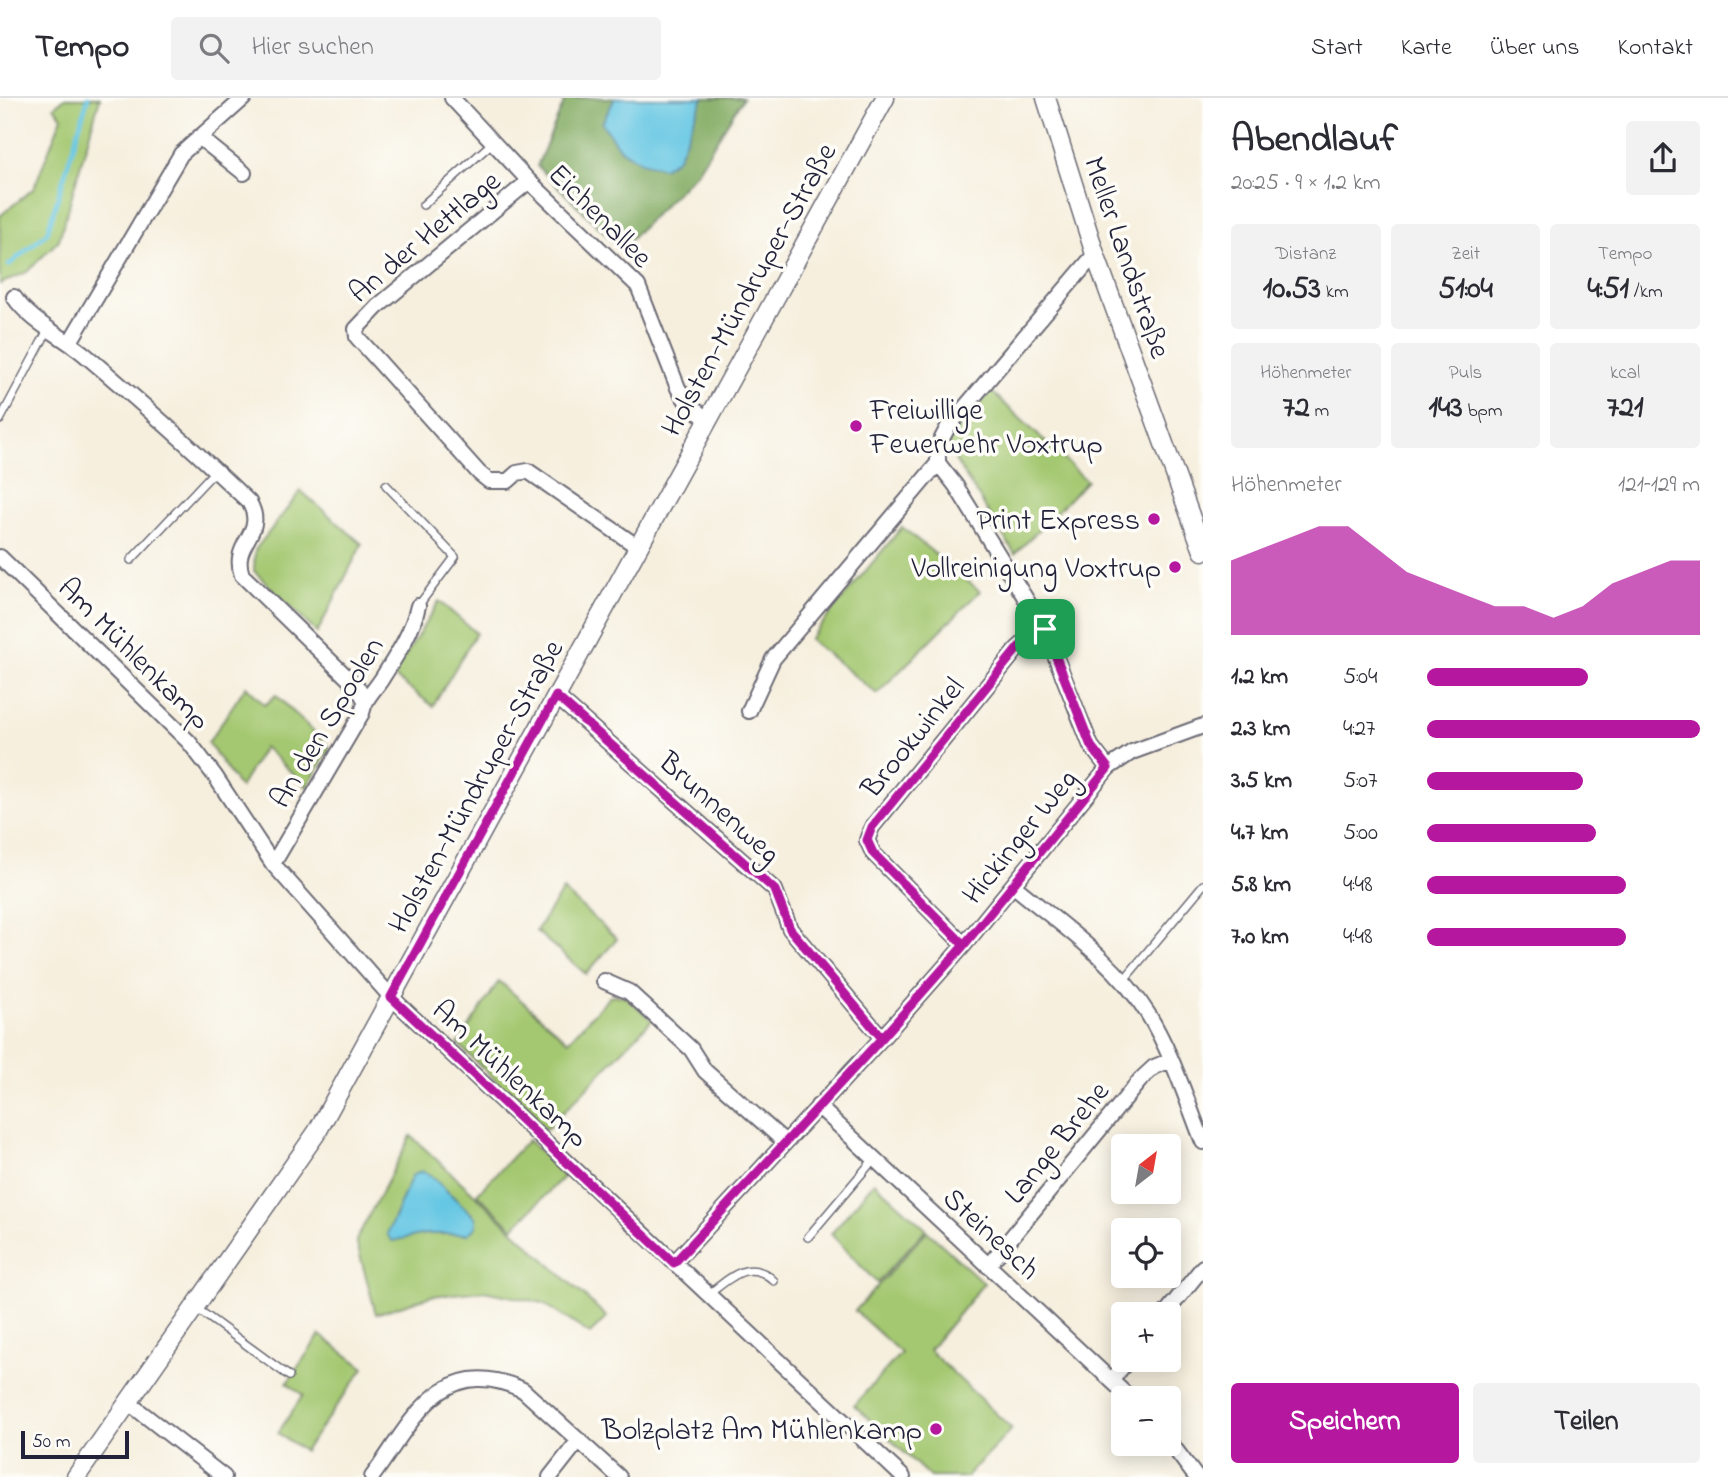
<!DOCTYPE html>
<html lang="de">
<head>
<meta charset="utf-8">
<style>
	body { margin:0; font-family:"Indie Flower",sans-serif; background:#f2f2f3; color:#2b2b33; height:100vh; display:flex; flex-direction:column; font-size:26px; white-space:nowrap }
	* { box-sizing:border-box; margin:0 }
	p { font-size:23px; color:#7c7c81 }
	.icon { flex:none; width:38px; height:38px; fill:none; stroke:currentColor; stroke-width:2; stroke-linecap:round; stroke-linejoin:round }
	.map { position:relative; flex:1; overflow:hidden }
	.details { display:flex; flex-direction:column; background:#fff; width:525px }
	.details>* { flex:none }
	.needle { width:46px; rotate:31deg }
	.controls { position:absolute; left:1111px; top:1036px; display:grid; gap:14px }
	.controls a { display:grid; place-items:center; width:70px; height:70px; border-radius:7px; background:#fff; box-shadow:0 4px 18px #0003; font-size:35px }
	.scale { position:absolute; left:21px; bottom:18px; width:108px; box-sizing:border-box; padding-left:7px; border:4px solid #22223b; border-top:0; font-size:19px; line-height:24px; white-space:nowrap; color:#22223b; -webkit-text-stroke:5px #fdfcf7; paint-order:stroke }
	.pin { position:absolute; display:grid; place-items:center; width:60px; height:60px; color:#fff; margin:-30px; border-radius:14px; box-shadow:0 4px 10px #0006 }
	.round { display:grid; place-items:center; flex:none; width:74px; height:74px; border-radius:7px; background:#f2f2f3 }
	.headline { display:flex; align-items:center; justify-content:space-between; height:119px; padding:0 28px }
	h1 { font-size:38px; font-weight:700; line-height:52px }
	.metrics { display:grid; grid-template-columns:repeat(3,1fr); gap:10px; height:119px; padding:7px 28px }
	.metrics div { display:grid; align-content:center; border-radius:7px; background:#f2f2f3; text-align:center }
	.metrics b { font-size:30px; font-weight:700 }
	.metrics small { font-size:19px; font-weight:400 }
	.metrics p { font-size:19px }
	.chart { height:196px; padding:14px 28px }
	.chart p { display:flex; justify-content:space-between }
	.chart svg { width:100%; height:126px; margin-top:7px; fill:#b5179e; opacity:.7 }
	.button { display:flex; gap:14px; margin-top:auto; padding:14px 28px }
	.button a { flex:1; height:80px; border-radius:7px; background:#b5179e; color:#fff; font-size:28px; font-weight:700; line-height:80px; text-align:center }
	.button a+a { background:#f2f2f3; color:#2b2b33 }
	ul { padding:0 28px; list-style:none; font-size:23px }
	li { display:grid; grid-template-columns:112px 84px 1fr; align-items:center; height:52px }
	li i { height:18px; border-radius:9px; background:#b5179e }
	header { display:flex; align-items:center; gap:42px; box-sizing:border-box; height:98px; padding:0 35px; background:#fff; border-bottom:2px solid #e1e1e2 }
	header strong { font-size:33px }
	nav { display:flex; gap:38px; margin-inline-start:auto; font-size:24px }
	.search { width:490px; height:63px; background:#f2f2f3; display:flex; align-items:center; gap:18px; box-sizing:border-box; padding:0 24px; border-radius:7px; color:#7c7c81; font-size:26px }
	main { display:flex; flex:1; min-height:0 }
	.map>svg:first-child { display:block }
	.green { fill:#a4c871; stroke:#637556; stroke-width:2 }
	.forest { fill:#83ac63; stroke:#52674f; stroke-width:2 }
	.water { fill:#64c6e3; stroke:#43748f; stroke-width:2 }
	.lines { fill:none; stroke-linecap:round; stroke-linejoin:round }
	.stream { stroke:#64c6e3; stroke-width:4.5 }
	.service-casing { stroke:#6c6a74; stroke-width:10 }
	.minor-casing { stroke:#6c6a74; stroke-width:18 }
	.tertiary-casing { stroke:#6c6a74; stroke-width:21 }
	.service { stroke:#fff; stroke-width:7 }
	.minor { stroke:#fff; stroke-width:14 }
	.tertiary { stroke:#fff; stroke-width:18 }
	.route-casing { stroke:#fff; stroke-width:14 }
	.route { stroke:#b5179e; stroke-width:9 }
	.poi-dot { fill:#b5179e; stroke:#fdfcf7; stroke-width:2.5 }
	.labels { text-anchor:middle; stroke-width:7; stroke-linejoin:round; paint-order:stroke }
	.street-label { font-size:30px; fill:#22223b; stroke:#fdfcf7 }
	.poi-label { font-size:30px; fill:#22223b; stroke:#fdfcf7; text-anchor:end }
</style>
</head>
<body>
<header>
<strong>Tempo</strong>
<div class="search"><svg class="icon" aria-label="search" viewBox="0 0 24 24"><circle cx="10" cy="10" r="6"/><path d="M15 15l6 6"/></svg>Hier suchen</div>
<nav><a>Start</a><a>Karte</a><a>Über uns</a><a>Kontakt</a></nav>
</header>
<main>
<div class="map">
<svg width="1203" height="1379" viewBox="0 0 1203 1379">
	<rect width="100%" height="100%" fill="#fdfcf7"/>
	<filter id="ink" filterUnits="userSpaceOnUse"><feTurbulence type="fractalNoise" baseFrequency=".0143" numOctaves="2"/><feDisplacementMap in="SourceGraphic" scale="14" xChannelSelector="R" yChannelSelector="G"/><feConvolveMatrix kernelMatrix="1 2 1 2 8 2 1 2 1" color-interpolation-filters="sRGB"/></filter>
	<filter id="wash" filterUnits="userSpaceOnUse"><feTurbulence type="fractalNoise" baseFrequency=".00686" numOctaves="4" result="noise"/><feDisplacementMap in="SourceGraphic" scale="28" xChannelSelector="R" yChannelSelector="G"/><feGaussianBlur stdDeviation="1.57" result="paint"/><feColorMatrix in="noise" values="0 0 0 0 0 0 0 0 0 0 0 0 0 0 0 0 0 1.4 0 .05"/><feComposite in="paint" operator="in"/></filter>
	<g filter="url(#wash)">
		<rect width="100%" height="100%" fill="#f6efde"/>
		<path class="green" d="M 65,0 L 100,0 L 59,142 L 27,174 L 0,186 L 0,118 L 34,90 L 62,19 L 54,9 Z
			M 991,293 L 1087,383 L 1015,456 L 945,346 Z
			M 301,393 L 362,446 L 317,535 L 254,473 L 255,452 Z
			M 902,429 L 980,493 L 877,596 L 809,541 Z
			M 439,503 L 476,535 L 433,608 L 393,578 Z
			M 246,588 L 265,607 L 276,597 L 330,650 L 307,689 L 264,649 L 240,690 L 208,645 Z
			M 563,792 L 617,841 L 586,876 L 536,833 Z
			M 499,883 L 568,943 L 611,897 L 625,898 L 652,922 L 546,1032 L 458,946 Z
			M 411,1038 L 607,1219 L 590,1236 L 543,1205 L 484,1193 L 431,1198 L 376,1216 L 356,1142 Z
			M 528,1042 L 565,1077 L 513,1130 L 477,1096 Z
			M 874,1084 L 926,1131 L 877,1185 L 831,1136 Z
			M 927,1133 L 984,1185 L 929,1252 L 1012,1331 L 966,1379 L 930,1379 L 854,1307 L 901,1255 L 855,1213 Z
			M 320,1237 L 364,1270 L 304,1353 L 278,1335 L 303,1297 L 287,1285 Z"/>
		<path class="forest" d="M 566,0 L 743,0 L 697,74 L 621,151 L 537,68 Z"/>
		<path class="water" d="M 615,0 L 703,0 L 678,60 L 663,70 L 641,64 L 618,49 L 602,25 Z
			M 421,1073 L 429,1076 L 476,1120 L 476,1129 L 468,1136 L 426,1136 L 392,1143 L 387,1136 L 412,1078 Z"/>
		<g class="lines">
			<path class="stream" d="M 9,167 L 47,135 L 88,0"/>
		</g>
	</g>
	<g filter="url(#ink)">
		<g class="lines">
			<defs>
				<path id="service" d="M 423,107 L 492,45
					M 0,322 L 49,230
					M 386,387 L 455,459 L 418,508
					M 131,462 L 215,373
					M 1123,883 L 1203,787
					M 808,1139 L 874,1061
					M 709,1196 C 730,1180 750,1159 774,1183
					M 196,1210 L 289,1278"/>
				<path id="minor" d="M 452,0 L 529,83 L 638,188 L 678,290 L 689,307 L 708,322
					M 199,39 L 244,75
					M 529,83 L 377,209 L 356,231 L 357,239 L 479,375 L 489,383 L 508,383 L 517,375 L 528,373 L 638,449
					M 14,199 C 31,224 61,237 84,256 C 141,304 195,353 249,404 C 268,436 230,444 242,477 L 358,590 L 365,602
					M 70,244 L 181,56 L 244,0
					M 938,365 L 956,388 L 1045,532 L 1091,648 L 1108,670
					M 0,459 L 189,644 L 215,678 L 273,766 L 391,899 L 903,1379
					M 556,598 L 775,792 L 790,831 L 882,940
					M 749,613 L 773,561 L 938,365 L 938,348 L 948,329 L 1095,156
					M 273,766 L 362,615 C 365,600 373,594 381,582 C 396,558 412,535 418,508
					M 1014,788 C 1061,827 1115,863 1148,916 C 1172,955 1186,1001 1203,1044
					M 964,847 L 873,755 L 867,742 L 872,729 L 1018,550 L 1031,539 L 1045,532
					M 604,883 L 629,894 L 691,951 L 705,973 L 785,1044
					M 818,1008 L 1130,1300
					M 674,1165 L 882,940 L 964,847 L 1108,670 L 1132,654 L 1203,628
					M 988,1168 L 1141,981 L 1154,969 L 1171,962
					M 1165,1216 L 1203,1169
					M 1112,1282 L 1128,1262
					M 129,1305 L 224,1379
					M 1169,1343 L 1196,1379
					M 372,1379 C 413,1323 441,1254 523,1292 L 619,1379
					M 550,1379 L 579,1342"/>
				<path id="tertiary" d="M 1046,0 L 1095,156 L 1203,453
					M 76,1379 L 317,1034 L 885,0"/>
			</defs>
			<use href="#service" class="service-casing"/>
			<use href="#minor" class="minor-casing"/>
			<use href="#tertiary" class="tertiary-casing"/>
			<use href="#service" class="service"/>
			<use href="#minor" class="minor"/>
			<use href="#tertiary" class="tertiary"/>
		</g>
	</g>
	<g class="lines" filter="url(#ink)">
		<defs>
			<path id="route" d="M 1045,531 L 1091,648 L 1108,670 L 964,847 L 882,940 L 674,1165 L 391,899 L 556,598 L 775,792 L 790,831 L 882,940 L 964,847 L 873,755 L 867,742 L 872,729 L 1018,550 L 1031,539 L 1045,531"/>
		</defs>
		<use href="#route" class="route-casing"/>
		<use href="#route" class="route"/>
	</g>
	<g class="poi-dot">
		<circle cx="856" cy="328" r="7"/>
		<circle cx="1154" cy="421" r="7"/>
		<circle cx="1175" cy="469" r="7"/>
		<circle cx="936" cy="1331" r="7"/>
	</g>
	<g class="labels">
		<g class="street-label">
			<text transform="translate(601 117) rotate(45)" y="10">Eichenallee</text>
			<text transform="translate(424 138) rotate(-40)" y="10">An der Hettlage</text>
			<text transform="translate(1128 159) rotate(71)" y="10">Meller Landstraße</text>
			<text transform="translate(748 191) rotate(-61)" y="10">Holsten-Mündruper-Straße</text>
			<text transform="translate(135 555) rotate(45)" y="10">Am Mühlenkamp</text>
			<text transform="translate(326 624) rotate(-59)" y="10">An den Spoolen</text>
			<text transform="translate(912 639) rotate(-51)" y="10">Brookwinkel</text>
			<text transform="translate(475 688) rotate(-61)" y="10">Holsten-Mündruper-Straße</text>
			<text transform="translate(720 709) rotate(42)" y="10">Brunnenweg</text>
			<text transform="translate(1019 738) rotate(-51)" y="10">Hickinger Weg</text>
			<text transform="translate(511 975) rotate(43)" y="10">Am Mühlenkamp</text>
			<text transform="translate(1056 1044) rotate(-51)" y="10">Lange Brehe</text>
			<text transform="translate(992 1135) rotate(43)" y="10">Steinesch</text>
		</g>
		<g class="poi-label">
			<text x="870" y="321" text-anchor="start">Freiwillige<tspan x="870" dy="34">Feuerwehr Voxtrup</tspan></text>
			<text x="1140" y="431">Print Express</text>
			<text x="1161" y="479">Vollreinigung Voxtrup</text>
			<text x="922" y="1341">Bolzplatz Am Mühlenkamp</text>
		</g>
	</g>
</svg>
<div class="controls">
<a><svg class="needle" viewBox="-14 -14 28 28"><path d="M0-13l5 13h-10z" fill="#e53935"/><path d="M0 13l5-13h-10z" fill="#7c7c81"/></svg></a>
<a><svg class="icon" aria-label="locate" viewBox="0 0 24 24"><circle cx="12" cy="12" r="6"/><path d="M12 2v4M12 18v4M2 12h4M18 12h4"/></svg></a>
<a>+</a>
<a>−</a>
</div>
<div class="scale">50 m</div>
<div class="pin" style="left:1045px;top:531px;background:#1e9e55"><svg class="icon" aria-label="arrive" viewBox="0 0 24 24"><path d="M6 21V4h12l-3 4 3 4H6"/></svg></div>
</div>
<section class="details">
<div class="headline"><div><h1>Abendlauf</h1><p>20:25 · 9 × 1.2 km</p></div><a class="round"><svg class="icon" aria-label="share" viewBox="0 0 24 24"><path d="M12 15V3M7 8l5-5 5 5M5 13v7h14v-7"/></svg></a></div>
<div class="metrics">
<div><p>Distanz</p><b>10.53<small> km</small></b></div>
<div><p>Zeit</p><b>51:04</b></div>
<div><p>Tempo</p><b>4:51<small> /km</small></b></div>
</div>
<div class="metrics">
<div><p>Höhenmeter</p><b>72<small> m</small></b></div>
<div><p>Puls</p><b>143<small> bpm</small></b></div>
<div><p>kcal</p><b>721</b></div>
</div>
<div class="chart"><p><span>Höhenmeter</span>121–129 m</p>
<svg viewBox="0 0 160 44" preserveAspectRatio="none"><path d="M0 44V18L10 14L20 10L30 6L40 6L50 14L60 22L70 26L80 30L90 34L100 34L110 38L120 34L130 26L140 22L150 18L160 18V44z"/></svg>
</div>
<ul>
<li><b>1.2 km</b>5:04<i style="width:59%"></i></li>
<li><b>2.3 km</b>4:27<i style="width:100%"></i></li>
<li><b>3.5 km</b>5:07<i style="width:57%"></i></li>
<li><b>4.7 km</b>5:00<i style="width:62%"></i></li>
<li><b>5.8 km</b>4:48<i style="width:73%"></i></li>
<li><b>7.0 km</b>4:48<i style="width:73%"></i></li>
</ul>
<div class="button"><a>Speichern</a><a>Teilen</a></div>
</section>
</main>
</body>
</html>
